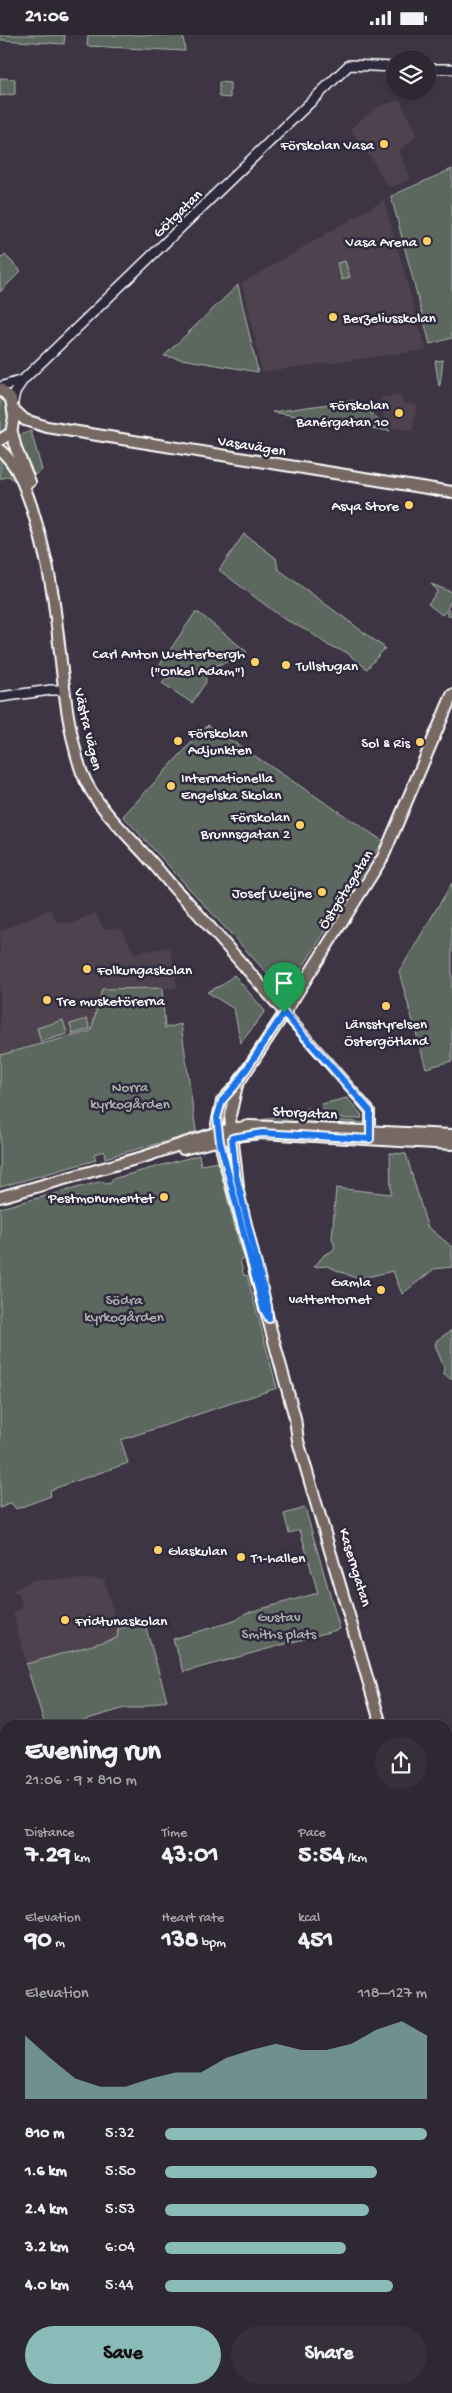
<!DOCTYPE html>
<html lang="en">
<head>
<meta charset="utf-8">
<style>
	body { margin:0; font-family:"Gochi Hand",sans-serif; background:#36303b; color:#f1f3f6; height:100vh; display:flex; flex-direction:column; font-size:19px; white-space:nowrap }
	* { box-sizing:border-box; margin:0 }
	p { font-size:16px; color:#a7a6ac }
	.icon { flex:none; width:28px; height:28px; fill:none; stroke:currentColor; stroke-width:2; stroke-linecap:round; stroke-linejoin:round }
	.map { position:relative; flex:1; overflow:hidden }
	.panel { position:absolute; left:0px; top:1685px; width:452px; height:674px; display:flex; flex-direction:column; background:#2e2833; border-radius:15px 15px 0 0; box-shadow:0 1px 4px #0004,0 0 0 1px #49444e }
	.panel>* { flex:none }
	.fabs { position:absolute; left:386px; top:15px; display:grid; gap:10px }
	.fabs a { display:grid; place-items:center; width:50px; height:50px; border-radius:50%; background:#2e2833; box-shadow:0 1px 4px #0004,0 0 0 1px #49444e; font-size:25px }
	.pin { position:absolute; display:grid; place-items:center; width:42px; height:42px; color:#fff; margin:-51px -21px; border-radius:50% 50% 50% 0; rotate:-45deg; box-shadow:0 0 5px #0007 }
	.pin .icon { rotate:45deg }
	.round { display:grid; place-items:center; flex:none; width:52px; height:52px; border-radius:26px; background:#36303b }
	.overview { display:flex; align-items:center; justify-content:space-between; height:85px; padding:0 25px }
	h1 { font-size:28px; font-weight:800; line-height:38px }
	.stats { display:grid; grid-template-columns:repeat(3,1fr); gap:8px; height:85px; padding:5px 25px }
	.stats div { display:grid; align-content:center }
	.stats b { font-size:25px; font-weight:800 }
	.stats small { font-size:14px; font-weight:400 }
	.stats p { font-size:14px }
	.chart { height:140px; padding:10px 25px }
	.chart p { display:flex; justify-content:space-between }
	.chart svg { width:100%; height:90px; margin-top:5px; fill:#8bbbb9; opacity:.7 }
	.action { display:flex; gap:10px; margin-top:auto; padding:10px 25px }
	.action a { flex:1; height:58px; border-radius:30px; background:#8bbbb9; color:#111; font-size:20px; font-weight:800; line-height:58px; text-align:center }
	.action a+a { background:#36303b; color:#f1f3f6 }
	ul { padding:0 25px; list-style:none; font-size:16px }
	li { display:grid; grid-template-columns:80px 60px 1fr; align-items:center; height:38px }
	li i { height:12px; border-radius:6px; background:#8bbbb9 }
	.status { display:flex; justify-content:space-between; align-items:center; height:35px; padding:0 25px; background:#2e2833; direction:ltr }
	.status svg { height:14px; fill:currentColor }
	.map>svg:first-child { display:block }
	.built { fill:#4e424d }
	.green { fill:#5b685e; stroke:#adb4ae }
	.lines { fill:none; stroke-linecap:round; stroke-linejoin:round }
	.minor-casing { stroke:#fff; stroke-width:12 }
	.major-casing { stroke:#fff; stroke-width:14 }
	.minor { stroke:#2f2a3d; stroke-width:9 }
	.major { stroke:#766964; stroke-width:10 }
	.route-casing { stroke:#fff; stroke-width:10 }
	.route { stroke:#1a73e8; stroke-width:6 }
	.poi-dot { fill:#ffd166; stroke:#2f2a3d; stroke-width:2 }
	.labels { text-anchor:middle; stroke-width:5; stroke-linejoin:round; paint-order:stroke }
	.poi-label { font-size:15px; fill:#fff; stroke:#2f2a3d; text-anchor:end }
	.street-label { font-size:15px; fill:#fff; stroke:#2f2a3d }
	.park-label { font-size:15px; fill:#adb4ae; stroke:#2f2a3d }
</style>
</head>
<body>
<div class="status"><b>21:06</b><svg viewBox="0 0 49 12"><path d="M0 12V9h3v3zM5 12V6h3v6zM10 12V3h3v9zM15 12V0h3v12zM26 1h20v11H26zM47 4h2v5h-2z"/></svg></div>
<div class="map">
<svg width="452" height="2358" viewBox="0 0 452 2358">
	<rect width="100%" height="100%" fill="#3d3544"/>
	<filter id="ink" filterUnits="userSpaceOnUse"><feTurbulence type="fractalNoise" baseFrequency=".02" numOctaves="2"/><feDisplacementMap in="SourceGraphic" scale="10" xChannelSelector="R" yChannelSelector="G"/><feConvolveMatrix kernelMatrix="1 2 1 2 8 2 1 2 1" color-interpolation-filters="sRGB"/></filter>
	<g filter="url(#ink)">
		<path class="built" d="M 400,65 L 417,101 L 399,115 L 410,144 L 392,152 L 386,150 L 374,127 L 350,94 L 378,71 Z
			M 384,165 L 426,315 L 262,337 L 242,248 Z
			M 401,360 L 403,368 L 417,370 L 412,396 L 393,393 L 385,387 L 380,363 Z
			M 51,874 L 57,887 L 72,888 L 95,878 L 104,894 L 121,893 L 134,918 L 170,912 L 177,953 L 102,954 L 91,995 L 0,1020 L 0,896 Z
			M 104,1544 L 118,1593 L 117,1603 L 26,1629 L 13,1578 L 23,1572 L 19,1558 L 14,1559 L 14,1554 L 29,1548 L 31,1545 Z
			M 0,1776 L 5,1784 L 5,1920 L 0,1922 Z"/>
		<path class="green" d="M 1,0 L 65,0 L 64,9 L 1,5 Z
			M 88,0 L 183,0 L 185,16 L 87,11 Z
			M 0,43 L 15,44 L 15,59 L 0,61 Z
			M 219,47 L 230,48 L 230,63 L 219,62 Z
			M 452,134 L 452,303 L 430,309 L 391,161 Z
			M 5,220 L 21,236 L 0,257 L 0,221 L 2,223 Z
			M 345,226 L 350,242 L 342,245 L 337,228 Z
			M 238,250 L 258,337 L 164,321 Z
			M 443,325 L 440,350 L 439,351 L 435,326 Z
			M 0,361 C 12,371 14,392 0,400 Z
			M 357,365 L 390,396 L 272,377 Z
			M 31,396 L 42,435 L 32,442 L 18,406 L 20,400 Z
			M 0,419 L 7,427 L 18,449 L 9,441 L 0,444 Z
			M 244,499 L 276,523 L 278,534 L 385,613 L 367,634 L 346,617 L 329,611 L 310,597 L 284,584 L 219,535 Z
			M 431,549 L 452,557 L 452,564 L 447,574 L 452,579 L 449,582 L 445,576 L 442,580 L 428,569 L 438,556 Z
			M 195,578 L 199,578 L 247,617 C 222,634 188,635 159,639 L 155,637 Z
			M 205,637 L 206,647 L 192,668 L 162,648 L 166,643 Z
			M 208,690 L 383,806 L 295,944 L 284,957 L 123,781 Z
			M 452,848 L 452,1026 L 426,1033 L 399,937 Z
			M 234,940 L 265,976 L 241,1008 L 234,974 L 207,957 L 222,950 Z
			M 162,953 L 165,993 L 181,989 L 196,1096 L 189,1100 L 105,1123 L 104,1116 L 94,1119 L 96,1125 L 0,1152 L 0,1020 L 91,996 L 102,954 Z
			M 87,984 L 90,994 L 73,999 L 70,989 Z
			M 63,985 L 67,999 L 41,1007 L 37,993 Z
			M 347,1063 L 361,1079 L 362,1083 C 346,1086 333,1082 321,1072 L 322,1069 Z
			M 308,1073 L 317,1075 L 335,1085 L 367,1088 L 364,1092 L 255,1087 Z
			M 390,1118 L 406,1119 L 427,1191 L 452,1212 L 452,1232 L 434,1234 L 402,1259 L 393,1236 L 358,1244 L 327,1231 L 314,1232 L 325,1219 L 331,1217 L 335,1212 L 332,1203 L 336,1153 L 391,1159 Z
			M 199,1120 L 201,1130 L 218,1127 L 243,1224 L 240,1225 L 244,1241 L 247,1240 L 277,1353 L 121,1405 L 128,1428 L 50,1455 L 51,1461 L 16,1474 L 11,1468 L 0,1473 L 0,1173 L 103,1146 L 105,1149 L 111,1148 L 112,1144 Z
			M 452,1295 L 452,1345 L 443,1338 L 444,1333 L 435,1310 L 437,1305 Z
			M 305,1473 L 340,1594 L 184,1637 L 173,1604 L 237,1585 L 246,1578 L 318,1558 L 300,1495 L 289,1498 L 284,1479 Z
			M 145,1590 L 167,1665 L 138,1673 L 125,1673 L 67,1690 L 45,1690 L 26,1629 L 117,1603 L 118,1593 Z
			M 452,1833 L 452,1869 L 448,1875 L 448,1837 Z
			M 5,1949 L 5,1975 L 0,1963 L 0,1950 Z
			M 5,1981 L 5,2134 L 0,2132 L 0,1983 Z
			M 448,2114 L 452,2114 L 452,2310 L 448,2310 Z
			M 448,2326 L 452,2326 L 452,2358 L 428,2358 L 418,2354 L 448,2354 Z
			M 141,2354 L 343,2354 L 345,2358 L 139,2358 Z"/>
		<g class="lines">
			<defs>
				<path id="minor" d="M 428,34 L 452,34
					M 0,352 L 23,345
					M 13,367 L 15,357 L 23,345 L 349,30 L 395,32
					M 0,662 L 51,655 L 65,655
					M 285,978 L 370,1076 L 370,1103
					M 0,1935 L 5,1933
					M 448,2315 L 452,2315"/>
				<path id="major" d="M 0,354 L 11,364 L 14,382 L 11,398 L 0,405
					M 14,375 L 25,385 L 47,392 L 452,457
					M 12,397 L 16,414 L 30,447
					M 0,415 C 17,429 24,450 31,470 C 44,510 53,551 57,592 C 63,640 66,692 82,738 C 95,771 126,798 149,824 C 162,838 172,853 187,866 L 285,978
					M 237,1050 L 230,1081 L 238,1151
					M 183,1114 L 242,1100 L 262,1098 L 452,1109
					M 0,1162 L 143,1122 L 218,1097 L 249,1091 L 452,1100
					M 381,1690 L 298,1406 L 295,1383 L 222,1116 L 217,1089 L 222,1066 L 237,1050 L 291,968 L 383,822 L 452,660
					M 448,1811 L 452,1805
					M 107,2358 L 109,2354
					M 118,2358 L 120,2354"/>
			</defs>
			<use href="#minor" class="minor-casing"/>
			<use href="#major" class="major-casing"/>
			<use href="#minor" class="minor"/>
			<use href="#major" class="major"/>
		</g>
	</g>
	<g class="lines" filter="url(#ink)">
		<defs>
			<path id="route" d="M 284,978 L 370,1076 L 370,1104 L 262,1098 L 232,1103 L 236,1140 L 268,1271 L 269,1284 L 263,1273 L 220,1107 L 217,1083 L 222,1066 L 236,1050 Z"/>
		</defs>
		<use href="#route" class="route-casing"/>
		<use href="#route" class="route"/>
	</g>
	<g class="poi-dot">
		<circle cx="384" cy="109" r="5"/>
		<circle cx="427" cy="206" r="5"/>
		<circle cx="333" cy="282" r="5"/>
		<circle cx="399" cy="378" r="5"/>
		<circle cx="409" cy="470" r="5"/>
		<circle cx="255" cy="627" r="5"/>
		<circle cx="286" cy="630" r="5"/>
		<circle cx="178" cy="706" r="5"/>
		<circle cx="420" cy="707" r="5"/>
		<circle cx="171" cy="751" r="5"/>
		<circle cx="300" cy="790" r="5"/>
		<circle cx="322" cy="857" r="5"/>
		<circle cx="87" cy="934" r="5"/>
		<circle cx="47" cy="965" r="5"/>
		<circle cx="386" cy="971" r="5"/>
		<circle cx="164" cy="1162" r="5"/>
		<circle cx="381" cy="1255" r="5"/>
		<circle cx="158" cy="1515" r="5"/>
		<circle cx="241" cy="1522" r="5"/>
		<circle cx="65" cy="1585" r="5"/>
	</g>
	<g class="labels">
		<g class="poi-label">
			<text x="374" y="114">Förskolan Vasa</text>
			<text x="417" y="211">Vasa Arena</text>
			<text x="343" y="287" text-anchor="start">Berzeliusskolan</text>
			<text x="389" y="374">Förskolan<tspan x="389" dy="17">Banérgatan 10</tspan></text>
			<text x="399" y="475">Asya Store</text>
			<text x="245" y="623">Carl Anton Wetterbergh<tspan x="245" dy="17">("Onkel Adam")</tspan></text>
			<text x="296" y="635" text-anchor="start">Tullstugan</text>
			<text x="188" y="702" text-anchor="start">Förskolan<tspan x="188" dy="17">Adjunkten</tspan></text>
			<text x="410" y="712">Sol &amp; Ris</text>
			<text x="181" y="747" text-anchor="start">Internationella<tspan x="181" dy="17">Engelska Skolan</tspan></text>
			<text x="290" y="786">Förskolan<tspan x="290" dy="17">Brunnsgatan 2</tspan></text>
			<text x="312" y="862">Josef Weijne</text>
			<text x="97" y="939" text-anchor="start">Folkungaskolan</text>
			<text x="57" y="970" text-anchor="start">Tre musketörerna</text>
			<text x="386" y="993" text-anchor="middle">Länsstyrelsen<tspan x="386" dy="17">Östergötland</tspan></text>
			<text x="154" y="1167">Pestmonumentet</text>
			<text x="371" y="1251">Gamla<tspan x="371" dy="17">vattentornet</tspan></text>
			<text x="168" y="1520" text-anchor="start">Glaskulan</text>
			<text x="251" y="1527" text-anchor="start">T1-hallen</text>
			<text x="75" y="1590" text-anchor="start">Fridtunaskolan</text>
		</g>
		<g class="street-label">
			<text transform="translate(177 178) rotate(-44)" y="5">Götgatan</text>
			<text transform="translate(252 410) rotate(9)" y="5">Vasavägen</text>
			<text transform="translate(89 694) rotate(77)" y="5">Västra vägen</text>
			<text transform="translate(345 854) rotate(-58)" y="5">Östgötagatan</text>
			<text transform="translate(305 1077) rotate(3)" y="5">Storgatan</text>
			<text transform="translate(356 1532) rotate(73)" y="5">Kaserngatan</text>
		</g>
		<g class="park-label">
			<text x="130" y="1056">Norra<tspan x="130" dy="17">kyrkogården</tspan></text>
			<text x="124" y="1269">Södra<tspan x="124" dy="17">kyrkogården</tspan></text>
			<text x="279" y="1586">Gustav<tspan x="279" dy="17">Smiths plats</tspan></text>
		</g>
	</g>
</svg>
<div class="fabs">
<a><svg class="icon" aria-label="layers" viewBox="0 0 24 24"><path d="M12 4l9 5-9 5-9-5zM3 14l9 5 9-5"/></svg></a>
</div>
<div class="pin" style="left:284px;top:978px;background:#1e9e55"><svg class="icon" aria-label="arrive" viewBox="0 0 24 24"><path d="M6 21V4h12l-3 4 3 4H6"/></svg></div>
<section class="panel">
<div class="overview"><div><h1>Evening run</h1><p>21:06 · 9 × 810 m</p></div><a class="round"><svg class="icon" aria-label="share" viewBox="0 0 24 24"><path d="M12 15V3M7 8l5-5 5 5M5 13v7h14v-7"/></svg></a></div>
<div class="stats">
<div><p>Distance</p><b>7.29<small> km</small></b></div>
<div><p>Time</p><b>43:01</b></div>
<div><p>Pace</p><b>5:54<small> /km</small></b></div>
</div>
<div class="stats">
<div><p>Elevation</p><b>90<small> m</small></b></div>
<div><p>Heart rate</p><b>138<small> bpm</small></b></div>
<div><p>kcal</p><b>451</b></div>
</div>
<div class="chart"><p><span>Elevation</span>118–127 m</p>
<svg viewBox="0 0 160 44" preserveAspectRatio="none"><path d="M0 44V13L10 24L20 34L30 38L40 38L50 34L60 31L70 31L80 24L90 20L100 17L110 20L120 20L130 17L140 10L150 6L160 13V44z"/></svg>
</div>
<ul>
<li><b>810 m</b>5:32<i style="width:100%"></i></li>
<li><b>1.6 km</b>5:50<i style="width:81%"></i></li>
<li><b>2.4 km</b>5:53<i style="width:78%"></i></li>
<li><b>3.2 km</b>6:04<i style="width:69%"></i></li>
<li><b>4.0 km</b>5:44<i style="width:87%"></i></li>
</ul>
<div class="action"><a>Save</a><a>Share</a></div>
</section>
</div>
</body>
</html>
